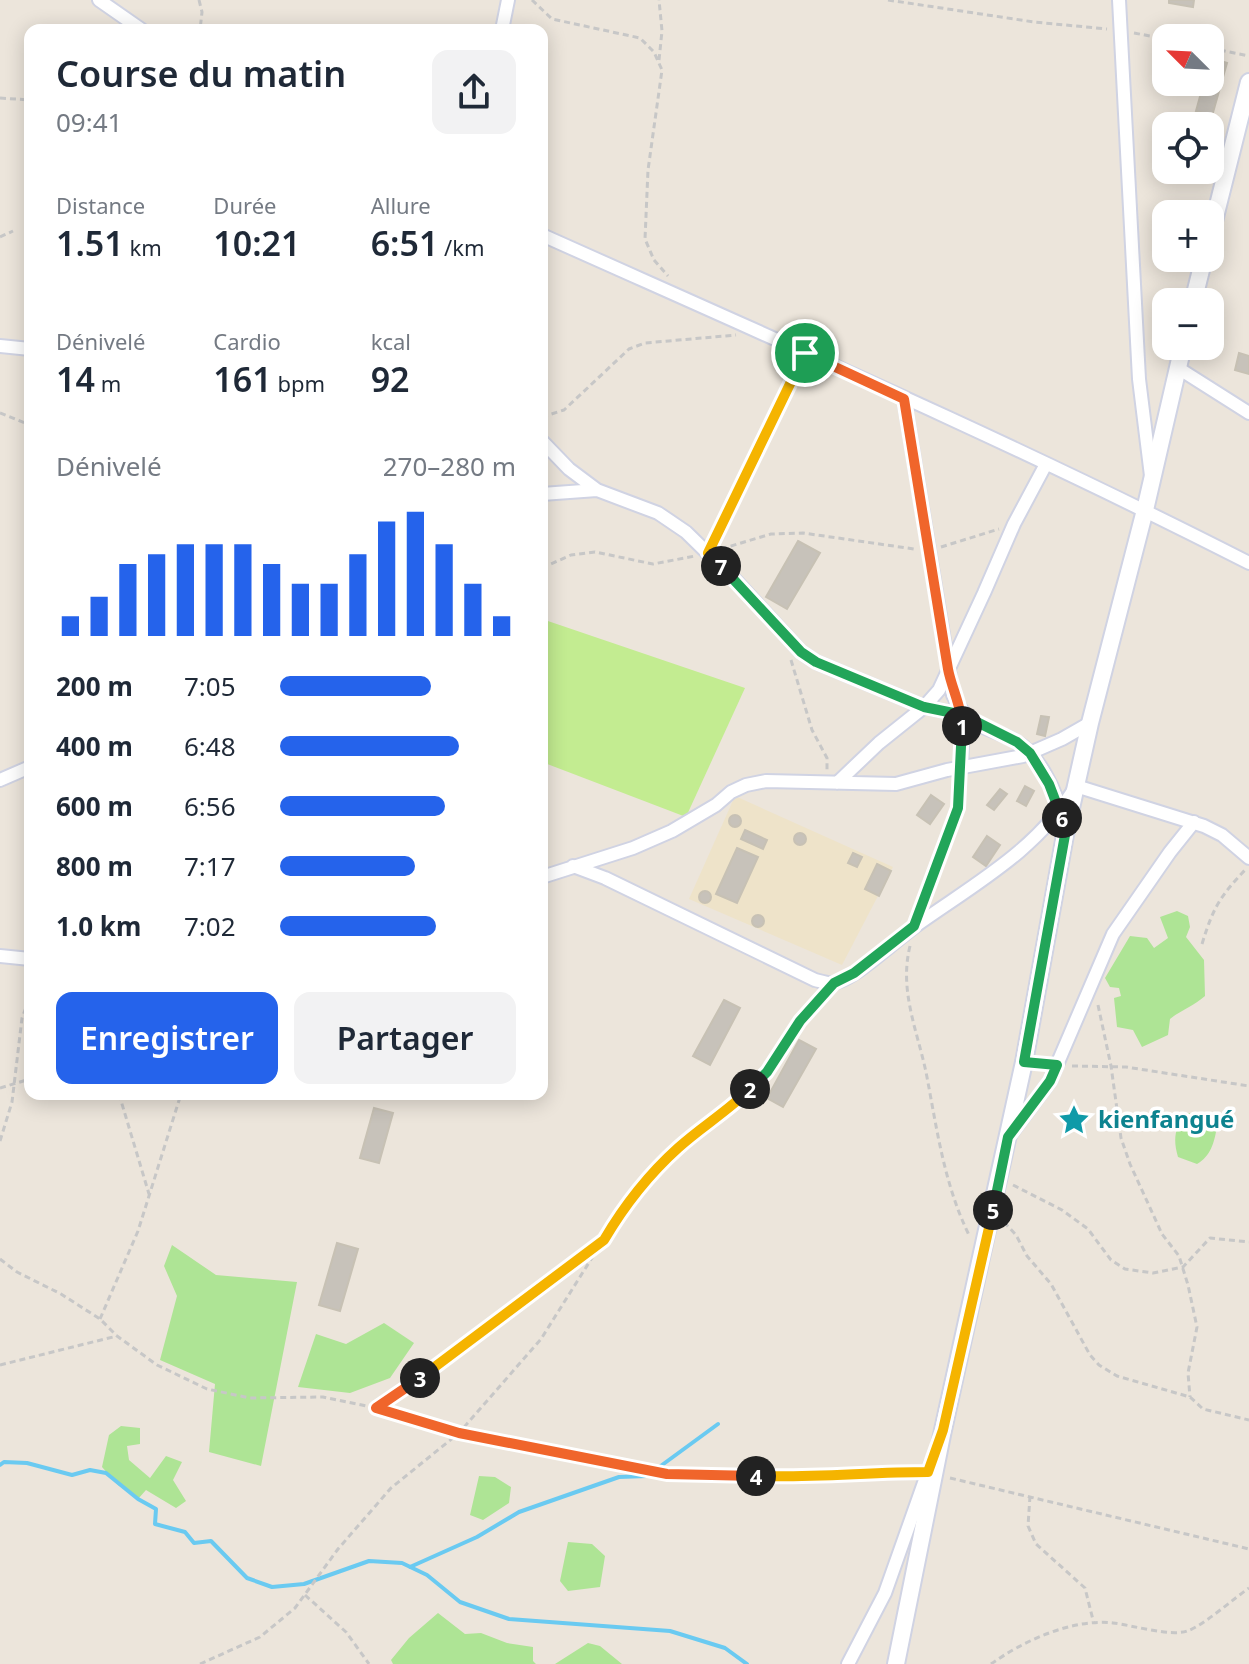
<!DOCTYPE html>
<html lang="fr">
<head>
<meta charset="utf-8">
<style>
	body { margin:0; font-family:"Noto Sans",sans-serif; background:#f2f2f3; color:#1f2937; height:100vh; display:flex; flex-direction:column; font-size:30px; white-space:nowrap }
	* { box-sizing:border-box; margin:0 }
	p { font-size:26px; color:#747a83 }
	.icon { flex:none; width:44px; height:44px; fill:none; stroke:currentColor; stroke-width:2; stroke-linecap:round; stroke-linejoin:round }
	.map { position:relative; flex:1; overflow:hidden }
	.sheet { position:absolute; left:24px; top:24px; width:524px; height:1076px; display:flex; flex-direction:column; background:#fff; border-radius:16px; box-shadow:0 4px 20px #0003 }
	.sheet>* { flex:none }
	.needle { width:52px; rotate:294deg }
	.buttons { position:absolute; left:1152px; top:24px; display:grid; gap:16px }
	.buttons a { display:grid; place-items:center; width:72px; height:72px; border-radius:16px; background:#fff; box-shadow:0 4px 20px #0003; font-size:40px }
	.pin { position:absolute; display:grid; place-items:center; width:68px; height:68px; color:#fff; margin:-34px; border:4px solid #fff; border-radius:50%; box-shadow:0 2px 8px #0007 }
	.km { position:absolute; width:40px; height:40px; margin:-20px; border-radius:50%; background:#222; color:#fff; font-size:22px; line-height:40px; text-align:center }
	.round { display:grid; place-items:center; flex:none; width:84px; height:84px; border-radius:16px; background:#f2f2f3 }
	.overview { display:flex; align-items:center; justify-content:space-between; height:136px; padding:0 32px }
	h1 { font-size:36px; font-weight:600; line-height:60px }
	.metrics { display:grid; grid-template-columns:repeat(3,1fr); gap:12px; height:136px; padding:8px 32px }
	.metrics div { display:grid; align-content:center }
	.metrics b { font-size:34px; font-weight:600 }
	.metrics small { font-size:22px; font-weight:400 }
	.metrics p { font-size:22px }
	.chart { height:224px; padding:16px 32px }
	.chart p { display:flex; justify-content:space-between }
	.chart svg { width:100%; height:144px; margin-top:8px; stroke:#2563eb; stroke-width:6 }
	.button { display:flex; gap:16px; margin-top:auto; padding:16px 32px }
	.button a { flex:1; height:92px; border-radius:16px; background:#2563eb; color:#fff; font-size:32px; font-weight:600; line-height:92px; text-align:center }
	.button a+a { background:#f2f2f3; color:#1f2937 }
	ul { padding:0 32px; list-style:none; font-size:26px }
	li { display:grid; grid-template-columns:128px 96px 1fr; align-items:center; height:60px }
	li i { height:20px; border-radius:10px; background:#2563eb }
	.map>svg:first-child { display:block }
	.education { fill:#eee3c9 }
	.green { fill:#aee495 }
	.pitch { fill:#c3ec91 }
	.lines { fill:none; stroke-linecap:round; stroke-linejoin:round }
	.stream { stroke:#6acaf1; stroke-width:4 }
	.building { fill:#c7c2ba; stroke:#c7c1b4; stroke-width:2 }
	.street-casing { stroke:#d0d3e3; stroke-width:16 }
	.secondary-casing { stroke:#d0d3e3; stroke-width:20 }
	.path { stroke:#c7c7c7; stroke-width:3; stroke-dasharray:6 4; stroke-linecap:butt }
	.street { stroke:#fff; stroke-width:12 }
	.secondary { stroke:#fff; stroke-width:16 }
	.split-1-casing { stroke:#fff; stroke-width:16 }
	.split-2-casing { stroke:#fff; stroke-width:16 }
	.split-3-casing { stroke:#fff; stroke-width:16 }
	.split-4-casing { stroke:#fff; stroke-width:16 }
	.split-5-casing { stroke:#fff; stroke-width:16 }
	.split-6-casing { stroke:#fff; stroke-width:16 }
	.split-7-casing { stroke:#fff; stroke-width:16 }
	.split-8-casing { stroke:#fff; stroke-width:16 }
	.split-1 { stroke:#f0652b; stroke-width:10 }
	.split-2 { stroke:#22a559; stroke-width:10 }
	.split-3 { stroke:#f5b400; stroke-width:10 }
	.split-4 { stroke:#f0652b; stroke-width:10 }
	.split-5 { stroke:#f5b400; stroke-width:10 }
	.split-6 { stroke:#22a559; stroke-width:10 }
	.split-7 { stroke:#22a559; stroke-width:10 }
	.split-8 { stroke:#f5b400; stroke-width:10 }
	.labels { text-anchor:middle; stroke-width:7; stroke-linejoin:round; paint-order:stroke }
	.culture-label { font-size:24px; font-weight:bold; fill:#0d838f; stroke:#fff; text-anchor:start }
</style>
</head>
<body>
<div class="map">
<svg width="1249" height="1664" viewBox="0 0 1249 1664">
	<rect width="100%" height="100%" fill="#ece5db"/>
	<path class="education" d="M 735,796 L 893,867 L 842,965 L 689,899 Z"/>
	<path class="green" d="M 1177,911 L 1188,916 L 1190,927 L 1186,937 L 1204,960 L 1205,996 C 1194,1006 1181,1010 1170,1019 L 1168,1035 L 1142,1047 L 1133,1030 L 1117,1027 L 1114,998 L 1121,996 L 1119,988 L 1110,987 L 1105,978 L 1130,936 L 1147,938 L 1154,948 L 1168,938 L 1160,917 Z
		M 1187,1113 C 1201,1114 1210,1114 1217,1127 C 1214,1143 1211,1156 1197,1164 L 1178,1157 C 1173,1140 1174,1127 1187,1113 Z
		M 172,1245 L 216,1275 L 297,1282 L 261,1466 L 209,1452 L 215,1384 L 160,1360 L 177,1296 L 164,1266 Z
		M 384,1323 L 414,1343 L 390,1378 L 350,1393 L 298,1387 L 316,1334 L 346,1344 Z
		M 121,1426 L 140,1428 L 140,1444 L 127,1446 L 129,1460 L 150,1478 L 166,1456 L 182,1462 L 173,1480 L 186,1501 L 176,1508 L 146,1490 L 138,1499 L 118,1485 L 102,1467 L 109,1435 Z
		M 479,1476 L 495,1477 L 511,1487 L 509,1503 L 483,1520 L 470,1515 Z
		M 568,1542 L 592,1544 L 605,1556 L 600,1587 L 568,1591 L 560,1581 Z
		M 438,1613 L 465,1634 L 481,1633 L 507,1643 L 533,1647 L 533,1661 L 536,1664 L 393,1664 L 391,1660 L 409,1638 Z
		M 588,1643 L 600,1646 L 622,1664 L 555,1664 Z"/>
	<path class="pitch" d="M 542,619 L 745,688 L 686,817 L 542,762 Z"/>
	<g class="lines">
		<path class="stream" d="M 0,1465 L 4,1462 L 27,1463 L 72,1475 L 90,1470 L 106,1473 L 138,1499 L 156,1509 L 155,1524 L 185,1532 L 194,1543 L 211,1541 L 247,1578 L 272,1587 L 304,1584 L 369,1561 L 402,1563 L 427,1575 L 460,1602 L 509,1619 L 670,1631 L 725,1648 L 747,1664
			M 410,1567 L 477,1537 L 519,1512 L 619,1477 L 647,1476 L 718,1424"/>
	</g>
	<path class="building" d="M 1169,0 L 1194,0 L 1193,7 L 1169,3 Z
		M 1211,58 L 1227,63 L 1212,116 L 1196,111 L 1204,82 L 1210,82 Z
		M 1239,353 L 1249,356 L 1249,374 L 1235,370 Z
		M 798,541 L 820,553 L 787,609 L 766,597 Z
		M 1041,716 L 1049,717 L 1045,736 L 1037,734 Z
		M 1025,786 L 1034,791 L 1026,806 L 1017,801 Z
		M 1000,789 L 1007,794 L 994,810 L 987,805 Z
		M 931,795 L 944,804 L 930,824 L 917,815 Z
		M729 821a6 6 0 1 1 12 0a6 6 0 1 1-12 0Z
		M 745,830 L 767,840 L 763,849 L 741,839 Z
		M794 839a6 6 0 1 1 12 0a6 6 0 1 1-12 0Z
		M 987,836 L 1000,845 L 986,866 L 973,857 Z
		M 737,848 L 758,857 L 737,903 L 716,894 Z
		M 853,853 L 862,857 L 857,867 L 848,863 Z
		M 877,864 L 891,871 L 879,896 L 865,889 Z
		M699 897a6 6 0 1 1 12 0a6 6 0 1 1-12 0Z
		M752 921a6 6 0 1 1 12 0a6 6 0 1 1-12 0Z
		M 724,1000 L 740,1008 L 710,1065 L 693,1056 Z
		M 799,1040 L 816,1049 L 783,1107 L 767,1098 Z
		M 374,1108 L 393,1113 L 379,1163 L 360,1158 Z
		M 337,1243 L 358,1249 L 340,1311 L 319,1305 Z"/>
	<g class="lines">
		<defs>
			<path id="street" d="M 99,0 L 142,30
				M 1119,0 L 1139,379 L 1151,476
				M 502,30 L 508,0
				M 542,235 C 779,341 1018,445 1249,563
				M 0,346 L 30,349
				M 1178,368 L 1249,413
				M 904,399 L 953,695 C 970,732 987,724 1017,742 C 1039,755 1057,793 1062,817
				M 542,441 L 569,469 L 597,490 L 658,513 L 686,532 L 737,582 L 801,652 L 816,662 L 924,707 L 963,715 L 961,768
				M 542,494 L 597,490
				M 0,780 L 30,767
				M 837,783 L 879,743 L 924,707 L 939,690 L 984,593 L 1014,524 L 1046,464
				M 573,866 L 605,878 L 815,980 C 820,981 828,984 833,983 C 854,980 896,940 914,927 C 974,884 1037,851 1076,786 L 1204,826 L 1222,835 L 1249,858
				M 542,877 L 633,848 L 672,831 L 716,805 L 731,792 L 746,785 L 766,781 L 896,784 L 947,770 L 1023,756 L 1062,739 L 1090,723
				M 0,956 L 30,959
				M 1010,1135 L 1050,1081 L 1113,934 L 1170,852 L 1194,822
				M 848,1664 L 885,1593 L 931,1463"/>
			<path id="secondary" d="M 1210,237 L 1249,82
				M 1193,302 L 1204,258
				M 896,1664 L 943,1430 L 1024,1062 L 1065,835 L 1090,723 L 1145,510 L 1183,346"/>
		</defs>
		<use href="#street" class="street-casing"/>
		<use href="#secondary" class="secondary-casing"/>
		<path class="path" d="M 199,0 L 202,12 L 200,30
			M 532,0 L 552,19 L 640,38 L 654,52 L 662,70 L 648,170 L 645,239 L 654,260 L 668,276
			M 888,0 L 1034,22 L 1107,29
			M 1134,33 L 1166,39
			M 1210,48 L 1249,56
			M 659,60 L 662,31 L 659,0
			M 0,98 L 30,100
			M 0,237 L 13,231
			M 0,413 L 30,425
			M 542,417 L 564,410 L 629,349 L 645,343 L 736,335
			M 714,541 L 800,364
			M 941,547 L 999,529
			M 721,549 L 771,534 L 803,533 L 914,549
			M 542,568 L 571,555 L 595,552 L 653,564 L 695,556
			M 791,660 L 812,730 L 827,758 L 827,770
			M 922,905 L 958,808 L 960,779
			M 1202,944 C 1213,908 1220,896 1246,869
			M 910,946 C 899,990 917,1030 926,1072 C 937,1129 944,1185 970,1237
			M 1098,1005 L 1111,1066 L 1121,1138 L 1130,1164 L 1162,1234 L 1179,1256 L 1188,1285 L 1197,1327 L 1188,1373 L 1190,1397
			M 1072,1066 L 1126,1067 L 1249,1086
			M 0,1088 L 30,1079
			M 119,1094 L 149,1194
			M 0,1141 L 12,1102 L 22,1018 L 30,997
			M 1013,1185 L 1062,1210 L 1088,1229 L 1111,1260 L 1125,1269 L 1153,1273 L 1183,1267 L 1210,1238 L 1249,1242
			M 1004,1222 L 1016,1235 L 1027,1256 L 1051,1284 L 1090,1355 L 1099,1365 L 1117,1376 L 1190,1397 L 1203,1409 L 1249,1420
			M 0,1259 L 17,1272 L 61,1294 L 100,1319 L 117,1336 L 157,1365 L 207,1389 L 250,1398 L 323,1397 L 376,1408 L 459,1433 L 667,1474 L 812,1478 L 860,1472 L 915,1472
			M 100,1319 L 138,1231 L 181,1094
			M 0,1365 L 117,1336
			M 376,1408 L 464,1347 L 601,1243
			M 950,1478 L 1249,1549
			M 1030,1496 L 1028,1526 L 1036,1544 L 1085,1588 L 1094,1624
			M 305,1595 L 346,1632 L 369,1664
			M 200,1664 L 260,1637 L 295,1608 L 338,1549 L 391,1488 L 459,1433 L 541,1339 L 622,1210 L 648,1177 L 679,1146 L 732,1106 L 767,1072 L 800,1021 L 824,994
			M 991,1664 C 1023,1641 1073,1618 1113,1623 C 1132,1625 1170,1637 1187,1631 C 1203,1626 1233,1599 1249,1588"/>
		<use href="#street" class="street"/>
		<use href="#secondary" class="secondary"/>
	</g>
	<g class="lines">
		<defs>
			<path id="split-1" d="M 805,353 L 904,399 L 948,669 C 951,686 963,711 962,726"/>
			<path id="split-2" d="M 750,1089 L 767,1072 L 800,1021 L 834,983 L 854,973 L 914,926 L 958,808 L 962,726"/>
			<path id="split-3" d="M 420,1378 L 604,1240 C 624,1206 648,1175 678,1148 C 701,1127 728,1111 750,1089"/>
			<path id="split-4" d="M 420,1378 L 376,1408 L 459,1433 L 667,1474 L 756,1476"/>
			<path id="split-5" d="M 756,1476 C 814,1478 870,1472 928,1472 L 943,1430 L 993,1210"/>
			<path id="split-6" d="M 993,1210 L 1008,1137 L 1050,1081 L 1057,1065 L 1024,1062 L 1065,835 L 1062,818"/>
			<path id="split-7" d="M 721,566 L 801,652 L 816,662 L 924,707 L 963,715 L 1017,742 L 1030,753 L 1049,784 L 1062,818"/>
			<path id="split-8" d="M 721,566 L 708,553 L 805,353"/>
		</defs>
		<use href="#split-1" class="split-1-casing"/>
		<use href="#split-2" class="split-2-casing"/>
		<use href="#split-3" class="split-3-casing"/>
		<use href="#split-4" class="split-4-casing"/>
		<use href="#split-5" class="split-5-casing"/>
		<use href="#split-6" class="split-6-casing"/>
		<use href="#split-7" class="split-7-casing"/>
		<use href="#split-8" class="split-8-casing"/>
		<use href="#split-1" class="split-1"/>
		<use href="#split-2" class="split-2"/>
		<use href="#split-3" class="split-3"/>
		<use href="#split-4" class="split-4"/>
		<use href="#split-5" class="split-5"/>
		<use href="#split-6" class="split-6"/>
		<use href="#split-7" class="split-7"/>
		<use href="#split-8" class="split-8"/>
	</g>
	<defs>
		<symbol id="sight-bare" viewBox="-9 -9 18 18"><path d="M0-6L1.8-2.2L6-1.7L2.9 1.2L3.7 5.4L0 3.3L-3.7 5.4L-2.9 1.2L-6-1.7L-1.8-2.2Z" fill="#0f9aa8" stroke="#fff" stroke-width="2.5" paint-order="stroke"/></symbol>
	</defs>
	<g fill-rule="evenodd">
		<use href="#sight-bare" x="1052" y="1098" width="44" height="44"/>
	</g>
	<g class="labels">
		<g class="culture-label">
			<text x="1098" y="1128">kienfangué</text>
		</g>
	</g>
</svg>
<div class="buttons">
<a><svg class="needle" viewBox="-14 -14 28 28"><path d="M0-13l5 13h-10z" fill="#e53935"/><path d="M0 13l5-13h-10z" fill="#747a83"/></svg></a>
<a><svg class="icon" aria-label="locate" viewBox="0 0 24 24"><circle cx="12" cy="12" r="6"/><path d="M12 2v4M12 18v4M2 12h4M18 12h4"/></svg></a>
<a>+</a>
<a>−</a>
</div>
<div class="pin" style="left:805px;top:353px;background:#1e9e55"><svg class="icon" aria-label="arrive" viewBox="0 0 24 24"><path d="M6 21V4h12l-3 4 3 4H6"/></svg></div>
<b class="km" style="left:962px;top:726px">1</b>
<b class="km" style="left:750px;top:1089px">2</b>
<b class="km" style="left:420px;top:1378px">3</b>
<b class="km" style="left:756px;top:1476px">4</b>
<b class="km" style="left:993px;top:1210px">5</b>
<b class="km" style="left:1062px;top:818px">6</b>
<b class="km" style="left:721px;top:566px">7</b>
<section class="sheet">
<div class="overview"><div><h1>Course du matin</h1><p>09:41</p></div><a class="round"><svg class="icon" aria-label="share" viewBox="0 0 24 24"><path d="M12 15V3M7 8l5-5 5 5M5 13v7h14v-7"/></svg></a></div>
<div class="metrics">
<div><p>Distance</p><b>1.51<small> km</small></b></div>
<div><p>Durée</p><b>10:21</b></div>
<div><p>Allure</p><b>6:51<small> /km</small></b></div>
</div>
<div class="metrics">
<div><p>Dénivelé</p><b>14<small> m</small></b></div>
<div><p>Cardio</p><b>161<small> bpm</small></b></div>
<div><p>kcal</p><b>92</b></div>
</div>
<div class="chart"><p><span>Dénivelé</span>270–280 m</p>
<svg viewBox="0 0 160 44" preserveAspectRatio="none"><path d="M5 44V38M15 44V32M25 44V22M35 44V19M45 44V16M55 44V16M65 44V16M75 44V22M85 44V28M95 44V28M105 44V19M115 44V9M125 44V6M135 44V16M145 44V28M155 44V38"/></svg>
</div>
<ul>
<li><b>200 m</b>7:05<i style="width:64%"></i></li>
<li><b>400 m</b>6:48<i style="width:76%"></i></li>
<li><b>600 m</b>6:56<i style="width:70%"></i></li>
<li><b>800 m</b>7:17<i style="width:57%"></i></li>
<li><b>1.0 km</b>7:02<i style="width:66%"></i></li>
</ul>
<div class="button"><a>Enregistrer</a><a>Partager</a></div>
</section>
</div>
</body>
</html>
